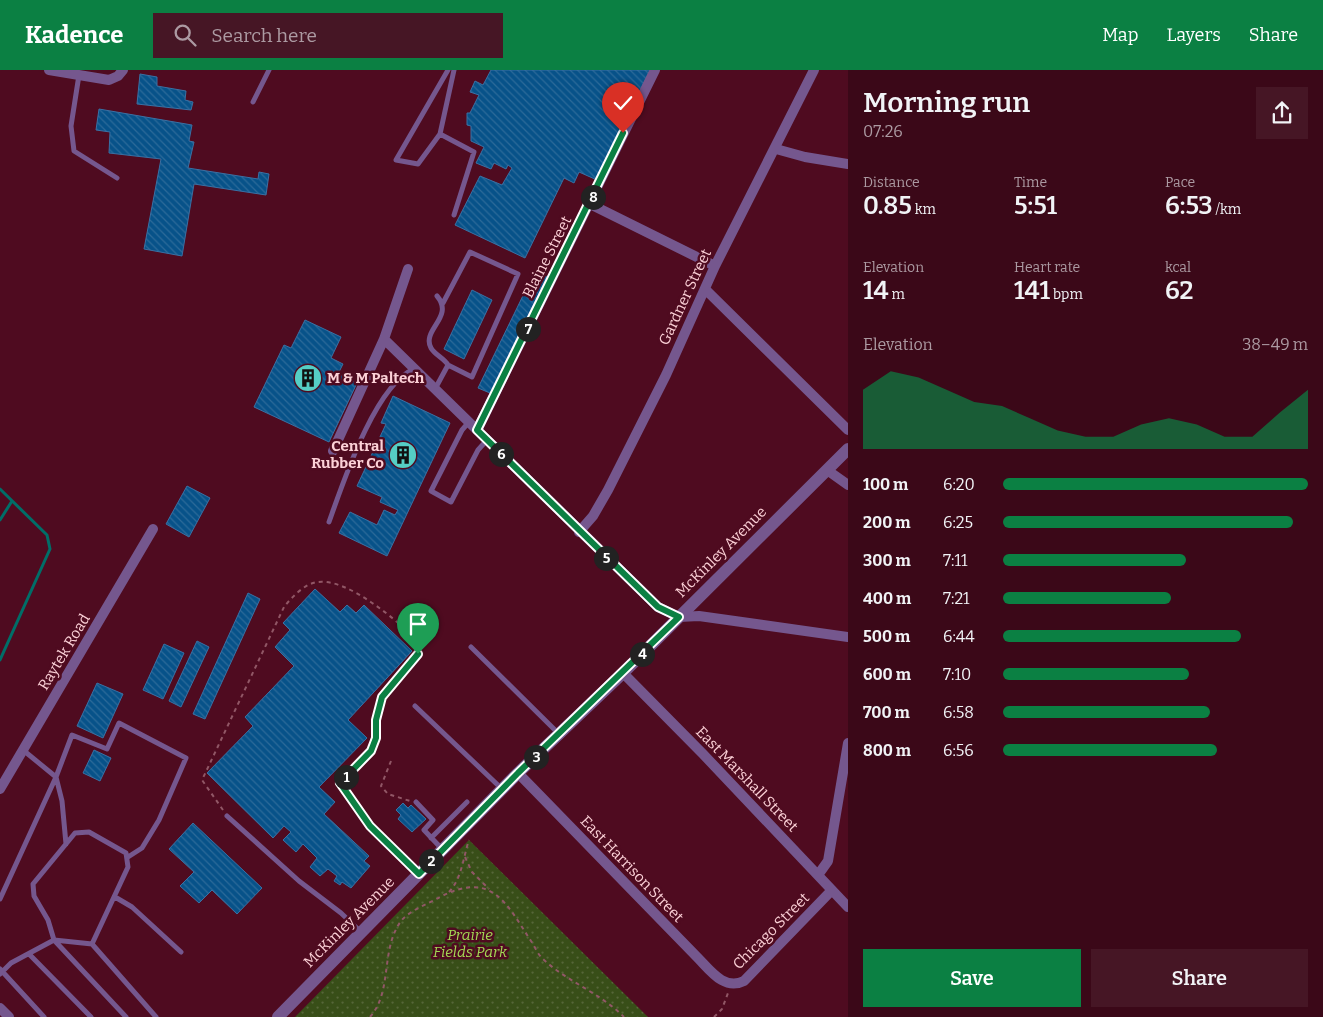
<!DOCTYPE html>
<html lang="en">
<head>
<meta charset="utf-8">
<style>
	body { margin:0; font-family:Bitter,serif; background:#461625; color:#f1f3f6; height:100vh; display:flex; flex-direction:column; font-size:19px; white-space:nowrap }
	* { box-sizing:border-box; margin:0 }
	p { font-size:16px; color:#ac9aa2 }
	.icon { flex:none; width:28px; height:28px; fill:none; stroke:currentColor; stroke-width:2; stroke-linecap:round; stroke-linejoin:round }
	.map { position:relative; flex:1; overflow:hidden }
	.sheet { display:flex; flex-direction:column; background:#3b0818; width:475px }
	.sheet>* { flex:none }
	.pin { position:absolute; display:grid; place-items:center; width:42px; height:42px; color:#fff; margin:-51px -21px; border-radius:50% 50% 50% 0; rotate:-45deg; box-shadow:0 0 5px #0007 }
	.pin .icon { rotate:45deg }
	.km { position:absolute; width:25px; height:25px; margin:-12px; border-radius:50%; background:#222; color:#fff; font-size:14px; line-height:25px; text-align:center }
	.round { display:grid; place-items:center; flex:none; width:52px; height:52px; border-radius:0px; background:#461625 }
	.overview { display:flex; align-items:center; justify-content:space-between; height:85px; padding:0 15px }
	h1 { font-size:28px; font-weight:600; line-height:38px }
	.metrics { display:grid; grid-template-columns:repeat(3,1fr); gap:8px; height:85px; padding:5px 15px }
	.metrics div { display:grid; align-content:center }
	.metrics b { font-size:25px; font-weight:600 }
	.metrics small { font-size:14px; font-weight:400 }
	.metrics p { font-size:14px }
	.chart { height:140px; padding:10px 15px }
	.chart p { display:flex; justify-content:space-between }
	.chart svg { width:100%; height:90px; margin-top:5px; fill:#0b8043; opacity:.7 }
	.cta { display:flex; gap:10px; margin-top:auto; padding:10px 15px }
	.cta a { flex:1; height:58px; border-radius:0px; background:#0b8043; color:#fff; font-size:20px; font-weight:600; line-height:58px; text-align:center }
	.cta a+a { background:#461625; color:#f1f3f6 }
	ul { padding:0 15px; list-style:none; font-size:16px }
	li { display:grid; grid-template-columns:80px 60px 1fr; align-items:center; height:38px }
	li i { height:12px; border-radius:6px; background:#0b8043 }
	header { display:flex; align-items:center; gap:30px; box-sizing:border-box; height:70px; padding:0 25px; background:#0b8043; color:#fff }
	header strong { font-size:24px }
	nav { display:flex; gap:28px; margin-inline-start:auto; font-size:18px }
	.search { width:350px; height:45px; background:#461625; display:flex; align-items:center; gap:12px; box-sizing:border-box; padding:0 18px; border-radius:0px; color:#ac9aa2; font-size:19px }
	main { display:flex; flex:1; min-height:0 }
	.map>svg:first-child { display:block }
	.park { fill:url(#park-dots) }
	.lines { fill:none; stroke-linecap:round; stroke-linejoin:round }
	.stream { stroke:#006e68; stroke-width:3 }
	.building { fill:url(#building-back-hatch); stroke:#3a70a3 }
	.path { stroke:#915766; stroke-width:2; stroke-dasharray:4 4; stroke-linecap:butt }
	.service { stroke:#75578e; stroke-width:5 }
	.minor { stroke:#75578e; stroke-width:10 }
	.tertiary { stroke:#75578e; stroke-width:12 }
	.route-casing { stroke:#fff; stroke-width:10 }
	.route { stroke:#0b8043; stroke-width:6 }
	.labels { text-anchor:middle; stroke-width:5; stroke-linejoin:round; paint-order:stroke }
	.street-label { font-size:15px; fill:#fcd1d7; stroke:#4f0b20 }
	.poi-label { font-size:15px; font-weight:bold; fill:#fcd1d7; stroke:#4f0b20; text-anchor:start }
	.park-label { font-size:15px; font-style:italic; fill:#a2d854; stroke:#4f0b20 }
</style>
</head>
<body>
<header>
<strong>Kadence</strong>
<div class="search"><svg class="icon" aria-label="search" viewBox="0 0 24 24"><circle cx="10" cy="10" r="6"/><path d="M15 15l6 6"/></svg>Search here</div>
<nav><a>Map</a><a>Layers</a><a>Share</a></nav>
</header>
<main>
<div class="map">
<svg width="848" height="947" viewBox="0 0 848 947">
	<defs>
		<pattern id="park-dots" width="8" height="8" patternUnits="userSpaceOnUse" patternTransform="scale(1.25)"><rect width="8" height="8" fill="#384e18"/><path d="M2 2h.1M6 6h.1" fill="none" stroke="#566639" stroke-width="1.8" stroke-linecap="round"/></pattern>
		<pattern id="building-back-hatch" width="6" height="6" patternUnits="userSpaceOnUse" patternTransform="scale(1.25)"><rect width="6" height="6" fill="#075289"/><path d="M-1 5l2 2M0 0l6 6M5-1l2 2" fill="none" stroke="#2c6a99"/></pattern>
	</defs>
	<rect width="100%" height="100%" fill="#4f0b20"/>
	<path class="park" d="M 469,770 L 648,947 L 295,947 Z"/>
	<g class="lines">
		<path class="stream" d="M 0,419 L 47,465 L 50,479 L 0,590
			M 0,450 L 12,431"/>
	</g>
	<path class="building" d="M 491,0 L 650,0 L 597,110 L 579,102 L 574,113 L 564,108 L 525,188 L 455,155 L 480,106 L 502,115 L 512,98 L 508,95 L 506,99 L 494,93 L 491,99 L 476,93 L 484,77 L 471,71 L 471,56 L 467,55 L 467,43 L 470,43 L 479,25 L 470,22 L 475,11 L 483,15 Z
		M 140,4 L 157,7 L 157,16 L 186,21 L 185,30 L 193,32 L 191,40 L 137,34 Z
		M 99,39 L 192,55 L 189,71 L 194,72 L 188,98 L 258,109 L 259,102 L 269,104 L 266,125 L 194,114 L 182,186 L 144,179 L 161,89 L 109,83 L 110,62 L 96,60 Z
		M 535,201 L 547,207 L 490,323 L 478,318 Z
		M 472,220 L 492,230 L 464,289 L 444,279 Z
		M 305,250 L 341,267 L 331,288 L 343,294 L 338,304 L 357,313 L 329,372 L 254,337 L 284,275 L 291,278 Z
		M 393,326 L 450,353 L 387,486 L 339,463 L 350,442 L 377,455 L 384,440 L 395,445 L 398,440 L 380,432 L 382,427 L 357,416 L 386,354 L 381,353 Z
		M 187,416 L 210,428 L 189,467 L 166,454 Z
		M 315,519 L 340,542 L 347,535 L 356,543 L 364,535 L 412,581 L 348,650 L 367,668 L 319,717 L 335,732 L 324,744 L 369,786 L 364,791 L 370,796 L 351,818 L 342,812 L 340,815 L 334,811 L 337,806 L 328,799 L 320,806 L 310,797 L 317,788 L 303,774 L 296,782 L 283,770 L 291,762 L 284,756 L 273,768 L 207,703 L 253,656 L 245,647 L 294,596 L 275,577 L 290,560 L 283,553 Z
		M 248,523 L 260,529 L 205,649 L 193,644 Z
		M 197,571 L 209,577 L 181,637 L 169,631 Z
		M 164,574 L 184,583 L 163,629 L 143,620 Z
		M 97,613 L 123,624 L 103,668 L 77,656 Z
		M 94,680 L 111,688 L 100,711 L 83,703 Z
		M 403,733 L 408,738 L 411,735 L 426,749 L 412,762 L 398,749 L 401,745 L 396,740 Z
		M 193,753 L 262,818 L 237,844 L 212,820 L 199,833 L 180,816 L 194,802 L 169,779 Z"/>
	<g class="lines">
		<path class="path" d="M 391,691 L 381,716 L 388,724 L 410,731
			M 223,740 L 202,710 L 284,537 C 292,527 305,513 318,512 C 348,508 399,552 419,572 L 418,584 L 382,627 L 379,635 L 373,674
			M 465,787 L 472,802 L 489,819
			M 449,822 C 462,808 463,788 469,770
			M 370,947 C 393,921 380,880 401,851 C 410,840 428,834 440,827 C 492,800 506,833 531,871 C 535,877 538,885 544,890 C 568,912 600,923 624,947
			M 714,947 L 722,939 L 728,923"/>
		<path class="service" d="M 454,0 L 440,64 L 474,82 L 454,145
			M 79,5 L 71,56 L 74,81 L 117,108
			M 253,32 L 269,0
			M 440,64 L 418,94 L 396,90 L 448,0
			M 443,233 L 470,182 L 518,204 L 472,307 L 448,295
			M 435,319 L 448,295 C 444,288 435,285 431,278 C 421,260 455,247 437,226
			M 469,352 L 462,360 L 431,421 L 451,432 L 478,380 L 487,370
			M 329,452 C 343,413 375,315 414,299
			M 471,577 L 559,664
			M 415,636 L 502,719
			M 23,680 L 56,707 L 62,731 L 66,774
			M 371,681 L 340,713 L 370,757 L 419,804
			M 416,732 L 433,750 L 424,760 L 442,779
			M 227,746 L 299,811 L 341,843 L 361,862
			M 431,768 L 467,732
			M 115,827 L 132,837 L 181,882
			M 0,829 L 56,707 L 72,665 L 107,679 L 119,653 L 186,688 L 159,750 L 142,778 L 128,787
			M 92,874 L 128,797 L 126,783 L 89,762 L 75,763 L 33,814 L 34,826 L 48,850 L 54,870 L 126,947
			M 29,884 L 91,947
			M 0,899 L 44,947
			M 0,904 L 11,893 L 54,870 L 92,874 L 156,947"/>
		<path class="minor" d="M 49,0 L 109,10 L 118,6 L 123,0
			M 776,79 L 805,87 L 848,94
			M 590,134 L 715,196
			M 705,219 L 848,360
			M 384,269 L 658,537 L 679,547 L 699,546 L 848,567
			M 477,360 L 655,0
			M 333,381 L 384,269 L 408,199
			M 827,400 L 848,415
			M 579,462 L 593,446 L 608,420 L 666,305 L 715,196 L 814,0
			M 623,603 L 703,684 L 848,837
			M 518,703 L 697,887 C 710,900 724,921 744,911 L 832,820
			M 0,719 L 153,459
			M 818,805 L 828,791 L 848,673
			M 0,938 L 9,947"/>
		<path class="tertiary" d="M 278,947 L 518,703 L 623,603 L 848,379"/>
	</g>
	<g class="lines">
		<defs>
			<path id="route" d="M 418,584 L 382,627 L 376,650 L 376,668 L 371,681 L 340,713 L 370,756 L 419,804 L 518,703 L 679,547 L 658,537 L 477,360 L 623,63"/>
		</defs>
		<use href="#route" class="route-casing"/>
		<use href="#route" class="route"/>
	</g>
	<defs>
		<symbol id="building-disc" viewBox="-11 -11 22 22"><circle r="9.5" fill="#55cec5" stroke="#4f0b20"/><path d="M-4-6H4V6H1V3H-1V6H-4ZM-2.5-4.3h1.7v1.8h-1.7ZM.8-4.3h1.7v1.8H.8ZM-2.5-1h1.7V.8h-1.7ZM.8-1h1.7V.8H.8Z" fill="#111"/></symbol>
	</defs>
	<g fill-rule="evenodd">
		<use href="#building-disc" x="292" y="292" width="32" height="32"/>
		<use href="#building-disc" x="387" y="369" width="32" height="32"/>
	</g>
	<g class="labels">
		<g class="street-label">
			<text transform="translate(547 187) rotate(-63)" y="5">Blaine Street</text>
			<text transform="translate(685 227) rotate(-65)" y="5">Gardner Street</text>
			<text transform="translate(721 482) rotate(-45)" y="5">McKinley Avenue</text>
			<text transform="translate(64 582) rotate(-59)" y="5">Raytek Road</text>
			<text transform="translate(747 709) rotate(46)" y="5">East Marshall Street</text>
			<text transform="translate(632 799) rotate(46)" y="5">East Harrison Street</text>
			<text transform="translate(349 852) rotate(-45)" y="5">McKinley Avenue</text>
			<text transform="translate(771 861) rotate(-45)" y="5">Chicago Street</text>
		</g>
		<g class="poi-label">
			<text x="327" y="313">M &amp; M Paltech</text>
			<text x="384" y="381" text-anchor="end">Central<tspan x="384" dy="17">Rubber Co</tspan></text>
		</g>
		<g class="park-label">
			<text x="470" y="870">Prairie<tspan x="470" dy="17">Fields Park</tspan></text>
		</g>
	</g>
</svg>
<div class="pin" style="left:418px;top:584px;background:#1e9e55"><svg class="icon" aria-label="arrive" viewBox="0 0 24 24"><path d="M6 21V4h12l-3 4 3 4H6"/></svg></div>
<div class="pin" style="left:623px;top:63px;background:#d93025"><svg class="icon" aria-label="check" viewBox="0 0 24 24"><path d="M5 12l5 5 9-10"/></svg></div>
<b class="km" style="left:346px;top:707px">1</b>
<b class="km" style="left:431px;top:791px">2</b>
<b class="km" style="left:536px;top:687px">3</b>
<b class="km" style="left:642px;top:584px">4</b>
<b class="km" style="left:606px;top:488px">5</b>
<b class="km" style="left:501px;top:384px">6</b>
<b class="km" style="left:528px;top:259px">7</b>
<b class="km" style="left:593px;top:127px">8</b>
</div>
<section class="sheet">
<div class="overview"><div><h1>Morning run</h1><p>07:26</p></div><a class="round"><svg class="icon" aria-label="share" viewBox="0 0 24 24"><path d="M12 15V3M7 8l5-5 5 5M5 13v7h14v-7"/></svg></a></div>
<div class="metrics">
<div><p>Distance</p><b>0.85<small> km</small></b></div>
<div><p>Time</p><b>5:51</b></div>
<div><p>Pace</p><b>6:53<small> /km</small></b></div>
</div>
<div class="metrics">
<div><p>Elevation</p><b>14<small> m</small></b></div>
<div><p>Heart rate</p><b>141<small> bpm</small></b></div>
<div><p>kcal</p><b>62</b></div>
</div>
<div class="chart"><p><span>Elevation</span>38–49 m</p>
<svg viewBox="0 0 160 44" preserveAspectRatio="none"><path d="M0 44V15L10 6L20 9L30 15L40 21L50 23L60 29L70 35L80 38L90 38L100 32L110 29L120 32L130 38L140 38L150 26L160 15V44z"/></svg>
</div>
<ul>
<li><b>100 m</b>6:20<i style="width:100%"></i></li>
<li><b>200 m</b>6:25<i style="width:95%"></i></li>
<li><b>300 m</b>7:11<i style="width:60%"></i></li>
<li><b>400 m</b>7:21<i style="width:55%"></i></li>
<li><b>500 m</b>6:44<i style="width:78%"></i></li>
<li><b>600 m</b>7:10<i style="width:61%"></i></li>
<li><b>700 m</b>6:58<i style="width:68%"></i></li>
<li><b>800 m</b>6:56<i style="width:70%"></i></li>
</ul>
<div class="cta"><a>Save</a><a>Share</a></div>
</section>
</main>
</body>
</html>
